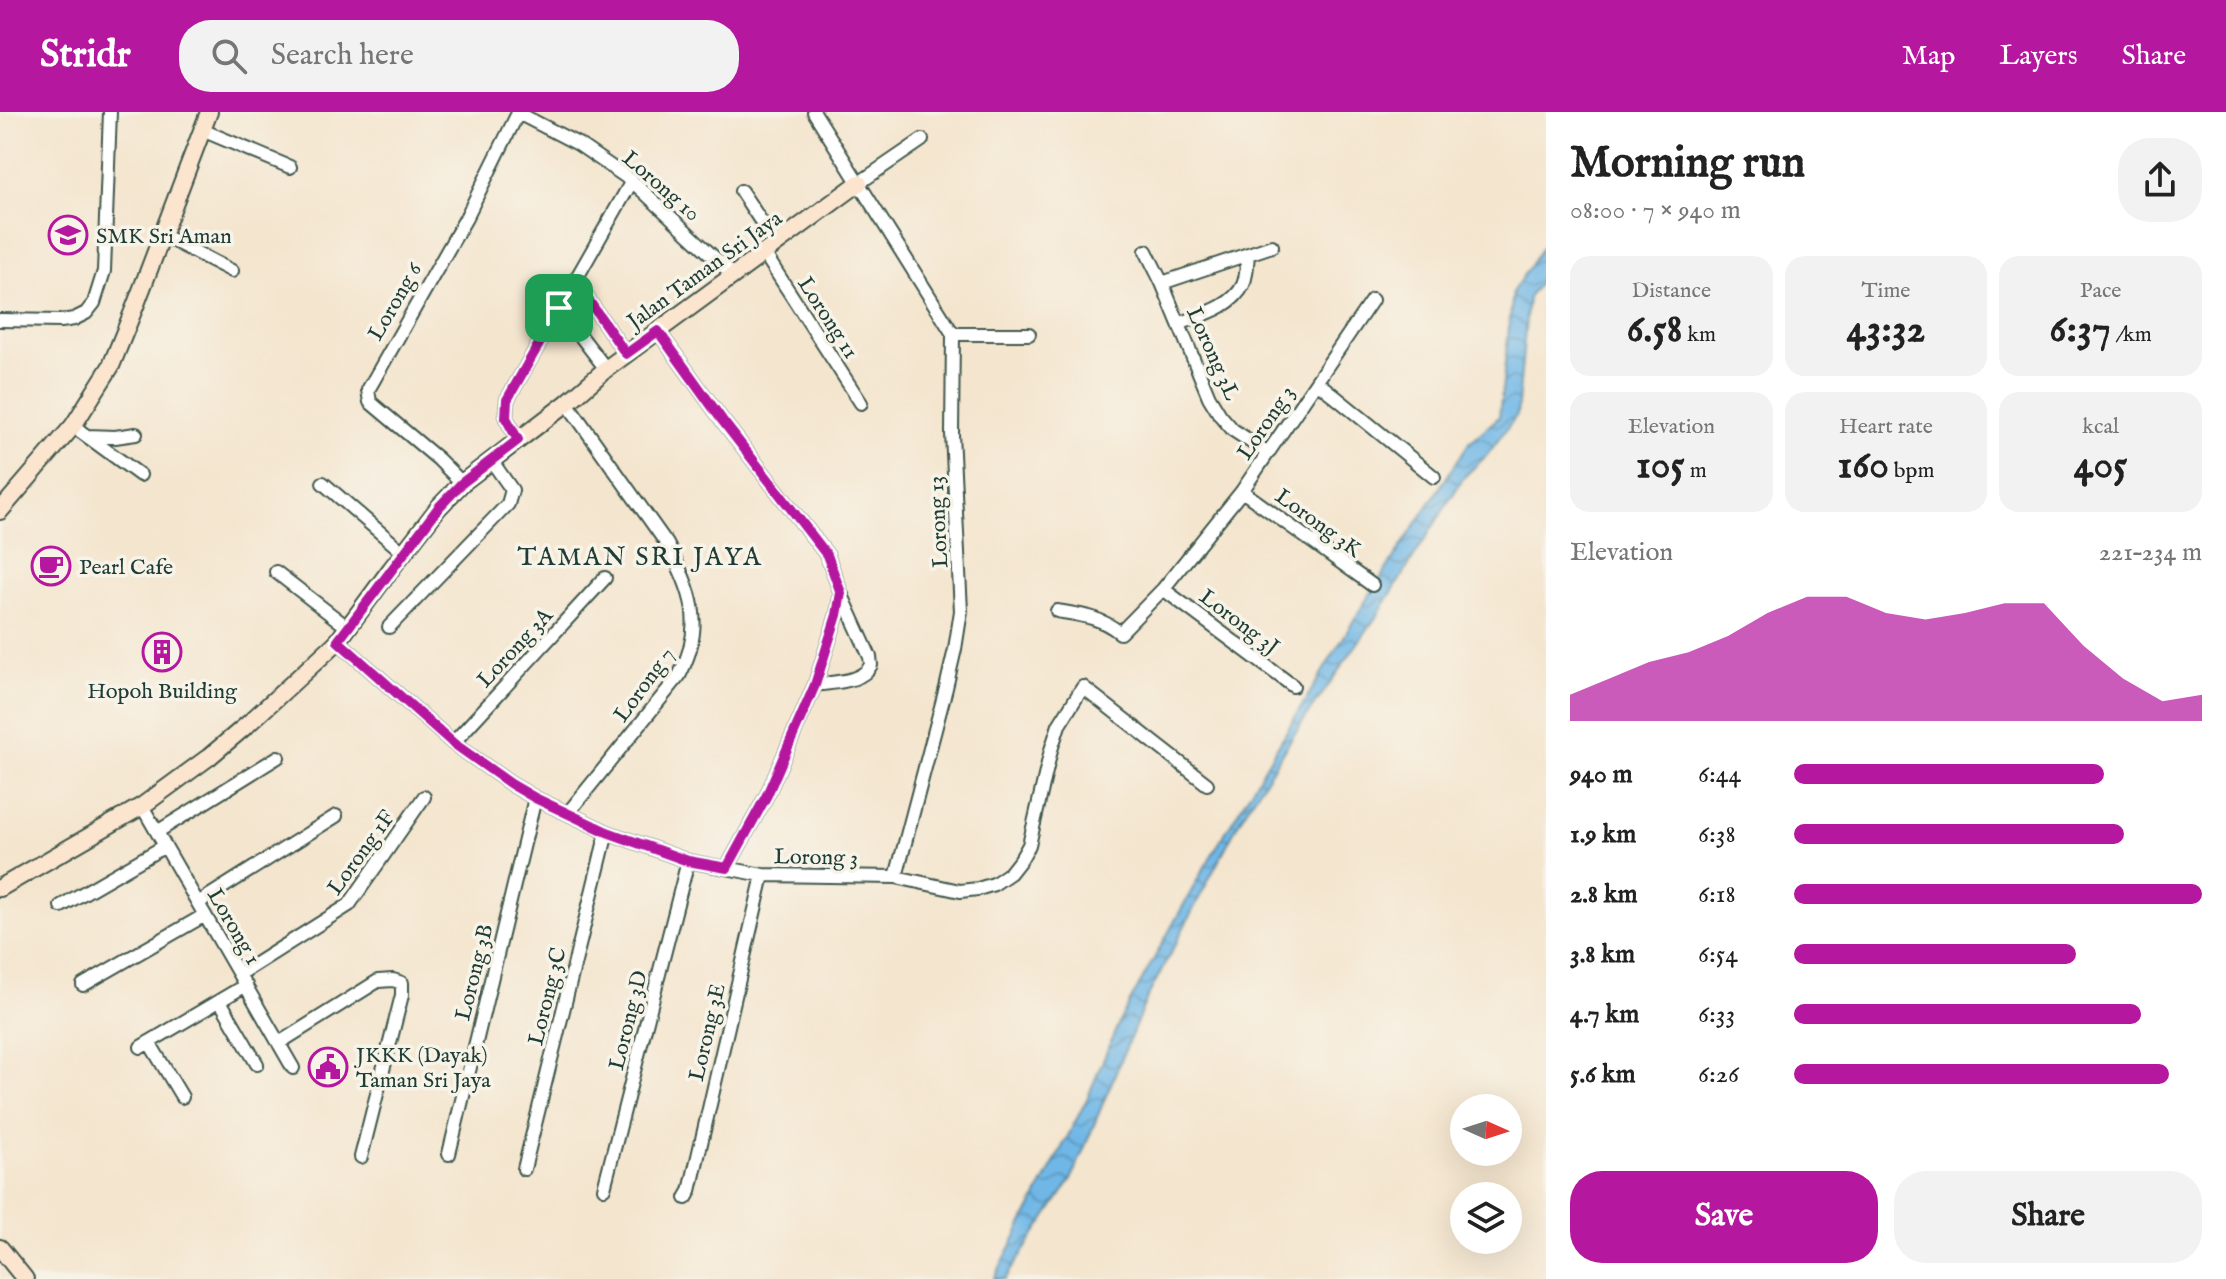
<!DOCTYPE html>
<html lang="en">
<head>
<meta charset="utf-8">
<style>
	body { margin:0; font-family:"IM FELL English",serif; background:#f2f2f2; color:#222; height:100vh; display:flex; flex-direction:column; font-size:30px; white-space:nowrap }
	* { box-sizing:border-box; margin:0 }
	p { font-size:26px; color:#767676 }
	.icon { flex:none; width:44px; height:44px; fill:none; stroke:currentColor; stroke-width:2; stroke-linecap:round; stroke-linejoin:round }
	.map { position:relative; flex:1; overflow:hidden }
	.side { display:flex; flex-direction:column; background:#fff; width:680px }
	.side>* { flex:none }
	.needle { width:52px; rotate:93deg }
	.controls { position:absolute; left:1450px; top:982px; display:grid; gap:16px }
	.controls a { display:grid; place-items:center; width:72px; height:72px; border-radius:50%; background:#fff; box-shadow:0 8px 32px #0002; font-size:40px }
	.pin { position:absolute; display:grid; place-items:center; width:68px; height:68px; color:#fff; margin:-34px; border-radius:16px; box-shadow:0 4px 12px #0006 }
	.round { display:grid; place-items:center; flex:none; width:84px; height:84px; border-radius:32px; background:#f2f2f2 }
	.summary { display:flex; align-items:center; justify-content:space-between; height:136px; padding:0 24px }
	h1 { font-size:44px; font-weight:800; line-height:60px }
	.metrics { display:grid; grid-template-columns:repeat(3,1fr); gap:12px; height:136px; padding:8px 24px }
	.metrics div { display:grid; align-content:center; border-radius:20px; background:#f2f2f2; text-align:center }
	.metrics b { font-size:40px; font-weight:800 }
	.metrics small { font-size:22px; font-weight:400 }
	.metrics p { font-size:22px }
	.chart { height:224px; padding:16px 24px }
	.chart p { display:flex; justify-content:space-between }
	.chart svg { width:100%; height:144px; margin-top:8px; fill:#b5179e; opacity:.7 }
	.button { display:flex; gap:16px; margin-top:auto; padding:16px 24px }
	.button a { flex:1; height:92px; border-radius:32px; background:#b5179e; color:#fff; font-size:32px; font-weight:800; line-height:92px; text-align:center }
	.button a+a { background:#f2f2f2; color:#222 }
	ul { padding:0 24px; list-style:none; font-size:26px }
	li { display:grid; grid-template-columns:128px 96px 1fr; align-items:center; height:60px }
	li i { height:20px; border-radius:10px; background:#b5179e }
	header { display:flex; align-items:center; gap:48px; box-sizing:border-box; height:112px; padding:0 40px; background:#b5179e; color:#fff }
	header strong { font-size:38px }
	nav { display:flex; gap:44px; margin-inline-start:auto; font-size:28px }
	.search { width:560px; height:72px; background:#f2f2f2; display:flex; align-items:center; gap:20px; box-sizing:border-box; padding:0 28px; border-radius:32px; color:#767676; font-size:30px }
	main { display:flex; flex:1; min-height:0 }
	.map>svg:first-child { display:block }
	.water { fill:url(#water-waves); stroke:#487a8e; stroke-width:2 }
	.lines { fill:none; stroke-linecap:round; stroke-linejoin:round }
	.street-casing { stroke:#3f564b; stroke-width:16 }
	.secondary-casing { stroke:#3f564b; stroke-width:20 }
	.street { stroke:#fff; stroke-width:12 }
	.secondary { stroke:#fce5cf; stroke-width:16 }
	.route-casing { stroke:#fff; stroke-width:16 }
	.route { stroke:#b5179e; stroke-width:10 }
	.labels { text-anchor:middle; stroke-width:7; stroke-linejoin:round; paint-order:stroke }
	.street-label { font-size:22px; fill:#1f3d34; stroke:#f7f3e8 }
	.poi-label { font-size:22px; fill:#1f3d34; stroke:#f7f3e8; text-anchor:start }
	.quarter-label { font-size:26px; letter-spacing:2px; fill:#1f3d34; stroke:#f7f3e8 }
</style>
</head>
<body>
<header>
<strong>Stridr</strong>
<div class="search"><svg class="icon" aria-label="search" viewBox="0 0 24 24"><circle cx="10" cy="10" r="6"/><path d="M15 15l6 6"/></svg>Search here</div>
<nav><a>Map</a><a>Layers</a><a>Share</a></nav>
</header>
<main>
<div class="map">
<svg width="1546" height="1167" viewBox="0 0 1546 1167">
	<defs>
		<pattern id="water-waves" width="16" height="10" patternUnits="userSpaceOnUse" patternTransform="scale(2)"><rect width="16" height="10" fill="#70b7e7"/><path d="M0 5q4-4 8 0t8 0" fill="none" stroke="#5b96bc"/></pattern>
	</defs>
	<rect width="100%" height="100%" fill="#f7f3e8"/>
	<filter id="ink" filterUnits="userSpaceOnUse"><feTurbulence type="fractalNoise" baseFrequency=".0125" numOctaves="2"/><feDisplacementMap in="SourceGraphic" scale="16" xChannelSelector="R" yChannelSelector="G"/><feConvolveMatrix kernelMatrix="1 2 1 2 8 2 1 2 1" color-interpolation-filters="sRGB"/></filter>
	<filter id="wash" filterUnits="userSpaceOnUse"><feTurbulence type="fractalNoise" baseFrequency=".006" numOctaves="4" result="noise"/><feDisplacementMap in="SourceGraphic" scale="32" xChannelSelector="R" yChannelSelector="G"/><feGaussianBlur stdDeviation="1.8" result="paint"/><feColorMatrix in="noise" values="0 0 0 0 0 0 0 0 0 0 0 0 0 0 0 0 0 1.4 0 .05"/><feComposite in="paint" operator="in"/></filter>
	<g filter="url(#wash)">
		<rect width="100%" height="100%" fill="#f4e5ce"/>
		<path class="water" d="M 1546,129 L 1546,163 L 1528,186 L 1517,303 L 1487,343 L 1464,365 L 1379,501 L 1295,621 L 1241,706 L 1146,888 L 1071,1068 L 1005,1167 L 994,1167 L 1087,987 L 1119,910 L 1204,756 L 1363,493 L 1469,331 L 1499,305 L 1513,179 Z"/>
	</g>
	<g filter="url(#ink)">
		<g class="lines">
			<defs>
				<path id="street" d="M 814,0 L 953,222 L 952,322 L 961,499 L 955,537 L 946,576 L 896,765
					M 202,18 L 290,55
					M 859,71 L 922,28
					M 741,79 L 776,132
					M 162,123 L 232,159
					M 1146,139 L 1162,171 L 1209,285 L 1220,303 L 1233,318 L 1268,341
					M 764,141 L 861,291
					M 575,169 L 626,242
					M 1162,171 L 1272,134
					M 559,196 L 606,257
					M 0,208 L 61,209 L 74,207 L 86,201 L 94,191 L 104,159 L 110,0
					M 1179,212 C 1200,203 1232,196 1243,173 C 1247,164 1247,152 1248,142
					M 658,219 L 722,308 L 827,443 L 841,481 L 837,503 L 815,573 L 767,683 L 727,756
					M 953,222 L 1029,222
					M 1317,270 L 1434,365
					M 567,291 L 667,432 C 692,479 706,513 679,564 L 568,701
					M 73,314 L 140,363
					M 88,324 L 115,325 L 136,322
					M 518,328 L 506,306 L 507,288 L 632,69
					M 323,371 L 404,441
					M 462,371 L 438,347 L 370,290 L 368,278 L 466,106 L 518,1 L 578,32 L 632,69 L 732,162
					M 1242,379 L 1372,473
					M 276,460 L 347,515
					M 1163,477 L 1293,574
					M 1057,499 C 1081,503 1101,505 1120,521 L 1163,477 L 1242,379 L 1372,188
					M 389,515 L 508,392 L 512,378 L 491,348
					M 338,529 L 453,631 L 511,672 L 535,686 L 607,720 L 688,749 L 763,763 L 896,765 L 960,779 L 978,777 L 994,772 L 1010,761 L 1021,747 L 1029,733 L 1051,638 L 1059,613 L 1083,575 L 1207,672
					M 815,573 C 833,570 862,571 871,553 L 870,545 L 841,481
					M 453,631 L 605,466
					M 142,694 L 293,956
					M 157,720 L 278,645
					M 198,791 L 336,704
					M 61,794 L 165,734
					M 240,862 L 349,793 L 424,685
					M 83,873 L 205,803
					M 220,889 L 257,952
					M 149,930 L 182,985
					M 279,931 L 378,869 L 393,868 L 402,871 L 402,883 L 361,1045
					M 141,935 L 246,873
					M 449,1042 L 535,686
					M 524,1057 L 607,720
					M 604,1076 L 688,749
					M 686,1086 L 690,1079 L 763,763"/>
				<path id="secondary" d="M 0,399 L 73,314 L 111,254 L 136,192 L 209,0
					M 0,776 L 142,694 L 209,645 L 248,612 L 338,529 L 391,457 L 439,395 L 462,371 L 567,291 L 606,257 L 859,71
					M 0,1136 L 25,1167"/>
			</defs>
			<use href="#street" class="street-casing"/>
			<use href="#secondary" class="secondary-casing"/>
			<use href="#street" class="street"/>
			<use href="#secondary" class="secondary"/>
		</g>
	</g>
	<g class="lines" filter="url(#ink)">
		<defs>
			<path id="route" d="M 575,169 L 626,242 L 658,219 L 722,308 L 827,443 L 841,481 L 837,503 L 815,573 L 767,683 L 727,756 L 688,749 L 607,720 L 535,686 L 511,672 L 453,631 L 338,529 L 439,395 L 462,371 L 518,328 L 506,306 L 507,288 Z"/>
		</defs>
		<use href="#route" class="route-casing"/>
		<use href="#route" class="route"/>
	</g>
	<defs>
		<symbol id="school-ring" viewBox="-11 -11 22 22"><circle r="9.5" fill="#f7f3e8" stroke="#b5179e" stroke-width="1.5"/><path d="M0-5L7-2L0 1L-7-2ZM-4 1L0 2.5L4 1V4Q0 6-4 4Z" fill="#b5179e"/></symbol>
		<symbol id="cafe-ring" viewBox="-11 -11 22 22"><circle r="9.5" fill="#f7f3e8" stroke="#b5179e" stroke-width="1.5"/><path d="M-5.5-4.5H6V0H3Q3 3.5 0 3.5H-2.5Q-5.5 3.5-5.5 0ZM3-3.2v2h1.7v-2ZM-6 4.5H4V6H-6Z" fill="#b5179e"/></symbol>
		<symbol id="building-ring" viewBox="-11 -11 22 22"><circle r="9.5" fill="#f7f3e8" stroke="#b5179e" stroke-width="1.5"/><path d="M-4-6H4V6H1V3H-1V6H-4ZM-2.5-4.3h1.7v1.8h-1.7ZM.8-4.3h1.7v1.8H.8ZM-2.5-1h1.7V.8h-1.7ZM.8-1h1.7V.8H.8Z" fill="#b5179e"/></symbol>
		<symbol id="civic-ring" viewBox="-11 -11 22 22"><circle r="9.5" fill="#f7f3e8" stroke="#b5179e" stroke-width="1.5"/><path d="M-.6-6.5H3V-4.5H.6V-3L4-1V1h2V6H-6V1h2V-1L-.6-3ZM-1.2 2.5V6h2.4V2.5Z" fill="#b5179e"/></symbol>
	</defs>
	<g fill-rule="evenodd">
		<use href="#school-ring" x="46" y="101" width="44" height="44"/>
		<use href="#cafe-ring" x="29" y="432" width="44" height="44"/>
		<use href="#building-ring" x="140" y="518" width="44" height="44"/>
		<use href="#civic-ring" x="306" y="933" width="44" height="44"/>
	</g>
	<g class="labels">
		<g class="street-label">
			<text transform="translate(662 73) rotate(41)" y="8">Lorong 10</text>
			<text transform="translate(704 157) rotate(-36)" y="8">Jalan Taman Sri Jaya</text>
			<text transform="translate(394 189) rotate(-60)" y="8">Lorong 6</text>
			<text transform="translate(829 205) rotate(57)" y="8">Lorong 11</text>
			<text transform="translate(1214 241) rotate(66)" y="8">Lorong 3L</text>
			<text transform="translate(1265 310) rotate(-56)" y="8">Lorong 3</text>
			<text transform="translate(937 410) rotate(-93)" y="8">Lorong 13</text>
			<text transform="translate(1319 410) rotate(36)" y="8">Lorong 3K</text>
			<text transform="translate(1240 509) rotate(37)" y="8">Lorong 3J</text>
			<text transform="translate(514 535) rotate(-47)" y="8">Lorong 3A</text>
			<text transform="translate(643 572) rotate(-54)" y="8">Lorong 7</text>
			<text transform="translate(360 740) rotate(-54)" y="8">Lorong 1F</text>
			<text transform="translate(816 744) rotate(1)" y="8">Lorong 3</text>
			<text transform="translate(235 814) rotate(60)" y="8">Lorong 1</text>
			<text transform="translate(473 860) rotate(-76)" y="8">Lorong 3B</text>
			<text transform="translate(546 884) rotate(-76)" y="8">Lorong 3C</text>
			<text transform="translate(627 908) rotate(-76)" y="8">Lorong 3D</text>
			<text transform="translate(706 920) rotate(-77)" y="8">Lorong 3E</text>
		</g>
		<g class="poi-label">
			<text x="96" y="131">SMK Sri Aman</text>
			<text x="79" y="462">Pearl Cafe</text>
			<text x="162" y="586" text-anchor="middle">Hopoh Building</text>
			<text x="356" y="950">JKKK (Dayak)<tspan x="356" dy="25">Taman Sri Jaya</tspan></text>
		</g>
		<g class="quarter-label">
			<text x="640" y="453">TAMAN SRI JAYA</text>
		</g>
	</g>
</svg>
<div class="controls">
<a><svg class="needle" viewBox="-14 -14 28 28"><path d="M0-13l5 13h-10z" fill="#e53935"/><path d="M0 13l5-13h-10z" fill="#767676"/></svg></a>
<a><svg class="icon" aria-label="layers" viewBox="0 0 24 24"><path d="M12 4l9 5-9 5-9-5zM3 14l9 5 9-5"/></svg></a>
</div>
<div class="pin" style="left:559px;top:196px;background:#1e9e55"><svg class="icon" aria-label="arrive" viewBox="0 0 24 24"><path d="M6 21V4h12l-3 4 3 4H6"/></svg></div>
</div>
<section class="side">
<div class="summary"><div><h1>Morning run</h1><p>08:00 · 7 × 940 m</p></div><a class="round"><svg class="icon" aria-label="share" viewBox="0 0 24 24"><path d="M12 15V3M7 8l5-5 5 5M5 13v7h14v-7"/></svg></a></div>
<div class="metrics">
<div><p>Distance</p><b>6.58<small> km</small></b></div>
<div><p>Time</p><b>43:32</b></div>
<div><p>Pace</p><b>6:37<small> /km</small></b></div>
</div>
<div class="metrics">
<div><p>Elevation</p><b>105<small> m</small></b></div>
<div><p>Heart rate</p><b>160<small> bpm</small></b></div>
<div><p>kcal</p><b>405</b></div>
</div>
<div class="chart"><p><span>Elevation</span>221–234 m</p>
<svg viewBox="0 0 160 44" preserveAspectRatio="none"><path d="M0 44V36L10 31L20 26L30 23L40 18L50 11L60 6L70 6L80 11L90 13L100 11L110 8L120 8L130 21L140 31L150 38L160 36V44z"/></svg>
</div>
<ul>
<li><b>940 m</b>6:44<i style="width:76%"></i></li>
<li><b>1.9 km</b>6:38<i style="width:81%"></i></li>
<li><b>2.8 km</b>6:18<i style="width:100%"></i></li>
<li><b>3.8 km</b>6:54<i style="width:69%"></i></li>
<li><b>4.7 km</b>6:33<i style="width:85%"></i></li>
<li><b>5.6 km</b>6:26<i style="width:92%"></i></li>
</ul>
<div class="button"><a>Save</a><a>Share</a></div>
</section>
</main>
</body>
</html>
